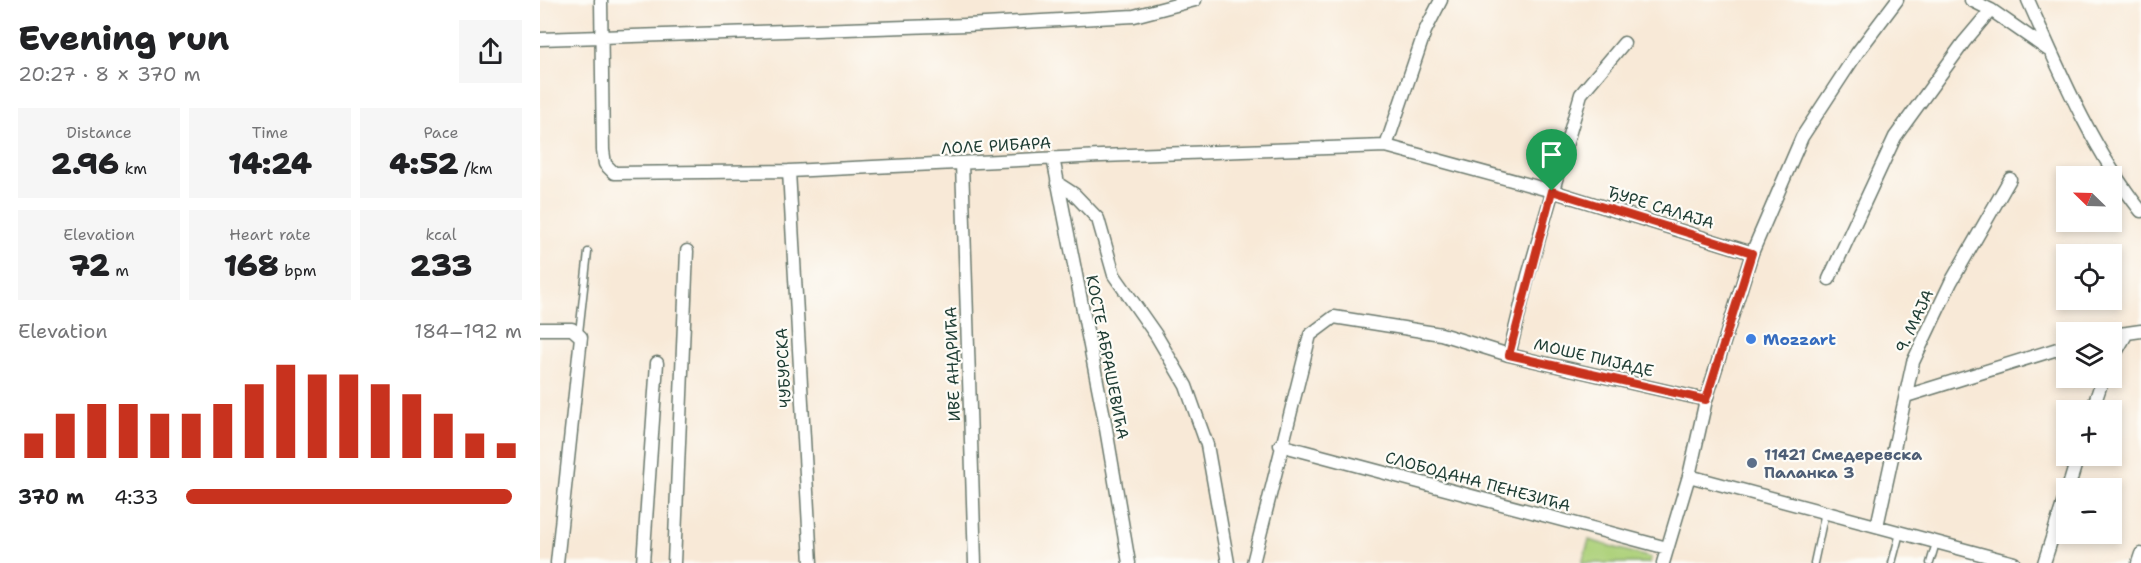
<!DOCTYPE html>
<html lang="en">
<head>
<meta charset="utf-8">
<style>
	body { margin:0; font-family:"Shantell Sans",sans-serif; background:#f6f6f6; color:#202124; height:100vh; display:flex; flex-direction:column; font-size:22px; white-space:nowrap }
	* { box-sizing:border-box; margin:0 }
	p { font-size:20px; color:#757577 }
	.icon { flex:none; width:33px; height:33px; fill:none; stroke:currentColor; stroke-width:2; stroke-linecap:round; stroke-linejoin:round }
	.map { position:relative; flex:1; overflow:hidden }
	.sheet { display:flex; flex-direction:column; background:#fff; width:540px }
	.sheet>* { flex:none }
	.needle { width:39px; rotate:293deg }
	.tools { position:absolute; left:1516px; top:166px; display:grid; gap:12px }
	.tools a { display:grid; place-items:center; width:66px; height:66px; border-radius:0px; background:#fff; box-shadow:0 3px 9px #0003; font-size:30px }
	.pin { position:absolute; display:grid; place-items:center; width:51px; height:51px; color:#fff; margin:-62px -26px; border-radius:50% 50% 50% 0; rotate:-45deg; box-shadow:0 0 6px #0007 }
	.pin .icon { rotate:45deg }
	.round { display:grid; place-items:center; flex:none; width:63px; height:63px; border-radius:0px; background:#f6f6f6 }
	.overview { display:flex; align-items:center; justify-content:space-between; height:102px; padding:0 18px }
	h1 { font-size:33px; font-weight:800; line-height:45px }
	.stats { display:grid; grid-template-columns:repeat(3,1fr); gap:9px; height:102px; padding:6px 18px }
	.stats div { display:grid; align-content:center; border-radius:0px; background:#f6f6f6; text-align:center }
	.stats b { font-size:30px; font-weight:800 }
	.stats small { font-size:16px; font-weight:400 }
	.stats p { font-size:16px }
	.chart { height:168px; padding:12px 18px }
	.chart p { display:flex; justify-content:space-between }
	.chart svg { width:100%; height:108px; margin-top:6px; stroke:#c8321e; stroke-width:6 }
	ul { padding:0 18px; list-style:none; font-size:20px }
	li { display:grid; grid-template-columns:96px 72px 1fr; align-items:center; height:45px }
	li i { height:15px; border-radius:8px; background:#c8321e }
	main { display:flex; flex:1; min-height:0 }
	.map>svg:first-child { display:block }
	.pitch { fill:#aed17b; stroke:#668758; stroke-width:1.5 }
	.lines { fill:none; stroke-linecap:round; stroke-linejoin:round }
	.service-casing { stroke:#6b796d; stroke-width:9 }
	.minor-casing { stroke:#6b796d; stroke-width:15 }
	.service { stroke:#fff; stroke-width:6 }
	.minor { stroke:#fff; stroke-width:12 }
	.route-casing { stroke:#fff; stroke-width:12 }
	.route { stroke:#c8321e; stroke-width:8 }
	.shop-dot { fill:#3f7fe0; stroke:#fdfcf7; stroke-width:2 }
	.service-dot { fill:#5c6f8a; stroke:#fdfcf7; stroke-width:2 }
	.labels { text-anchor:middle; stroke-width:4.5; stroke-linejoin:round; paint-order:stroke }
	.street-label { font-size:16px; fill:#1f3d34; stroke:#fdfcf7 }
	.shop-label { font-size:16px; font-weight:bold; fill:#366cbe; stroke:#fdfcf7; text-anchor:start }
	.service-label { font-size:16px; font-weight:bold; fill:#4e5e75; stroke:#fdfcf7; text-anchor:start }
</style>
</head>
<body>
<main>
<section class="sheet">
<div class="overview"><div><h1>Evening run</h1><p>20:27 · 8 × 370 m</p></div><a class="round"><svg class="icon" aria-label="share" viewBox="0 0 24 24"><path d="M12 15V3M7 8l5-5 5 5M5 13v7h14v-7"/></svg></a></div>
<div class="stats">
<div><p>Distance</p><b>2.96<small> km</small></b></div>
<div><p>Time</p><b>14:24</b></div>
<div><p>Pace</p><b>4:52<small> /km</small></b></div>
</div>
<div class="stats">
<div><p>Elevation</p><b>72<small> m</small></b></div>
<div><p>Heart rate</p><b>168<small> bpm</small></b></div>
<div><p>kcal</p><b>233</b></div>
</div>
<div class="chart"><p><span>Elevation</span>184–192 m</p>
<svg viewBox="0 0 160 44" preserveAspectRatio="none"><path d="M5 44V34M15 44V26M25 44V22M35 44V22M45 44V26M55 44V26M65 44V22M75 44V14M85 44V6M95 44V10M105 44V10M115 44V14M125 44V18M135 44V26M145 44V34M155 44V38"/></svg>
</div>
<ul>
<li><b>370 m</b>4:33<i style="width:97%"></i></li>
</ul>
</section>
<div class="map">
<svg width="1601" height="563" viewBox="0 0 1601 563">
	<rect width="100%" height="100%" fill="#fdfcf7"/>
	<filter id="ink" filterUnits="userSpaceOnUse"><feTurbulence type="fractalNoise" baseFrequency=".0167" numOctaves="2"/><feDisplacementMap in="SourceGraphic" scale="12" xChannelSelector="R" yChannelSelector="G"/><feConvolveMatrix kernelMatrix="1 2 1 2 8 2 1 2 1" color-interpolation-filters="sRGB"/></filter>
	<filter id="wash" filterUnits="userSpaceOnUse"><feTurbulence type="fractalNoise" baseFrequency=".008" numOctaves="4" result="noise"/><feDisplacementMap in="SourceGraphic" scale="24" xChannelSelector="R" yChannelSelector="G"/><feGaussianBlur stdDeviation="1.35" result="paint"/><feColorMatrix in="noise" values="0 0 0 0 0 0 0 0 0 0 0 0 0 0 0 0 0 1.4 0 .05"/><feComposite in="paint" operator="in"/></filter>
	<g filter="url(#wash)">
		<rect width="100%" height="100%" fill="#f8e9d7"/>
		<path class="pitch" d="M 1049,540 L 1111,558 L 1110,563 L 1042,563 Z"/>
	</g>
	<g filter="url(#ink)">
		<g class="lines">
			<defs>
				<path id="service" d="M 39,333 L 48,252
					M 1274,563 L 1285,512
					M 1352,563 L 1360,533
					M 1390,563 L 1396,543"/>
				<path id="minor" d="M 61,0 L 63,150 L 65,164 L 74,173 L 249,171 L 561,156 L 846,146 L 1012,191 L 1212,253
					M 1431,0 L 1451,10 L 1510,51
					M 1488,0 C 1520,72 1552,149 1601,211
					M 0,39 L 427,25 L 594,16 L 655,0
					M 846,146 L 885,31 L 901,0
					M 513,158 L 564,417 L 589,563
					M 422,163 L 435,563
					M 249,171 L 271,563
					M 517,183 L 534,194 L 558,219 L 574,275 L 616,335 L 646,386 L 667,445 L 688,563
					M 1289,279 L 1355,137 L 1424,42 L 1451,10
					M 0,329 L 32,329 L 41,337 L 17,563
					M 1572,335 L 1587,333
					M 969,355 L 988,276 L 1041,94 L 1084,43
					M 1572,359 L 1587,333 L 1601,331
					M 1366,396 L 1527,346
					M 1552,411 L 1563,378
					M 740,445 L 1127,548
					M 1149,476 L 1474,563
					M 1528,489 L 1538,456
					M 1337,526 L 1373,362 L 1411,282 L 1470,179
					M 103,563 L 117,363
					M 134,563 L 147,251
					M 713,563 L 770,335 L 794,317 L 901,334 L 969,355 L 1166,400
					M 1123,563 L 1149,476 L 1166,400 L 1212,253 L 1262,137 L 1317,53 L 1357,0
					M 1504,563 L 1527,491
					M 1598,563 L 1601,554"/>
			</defs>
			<use href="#service" class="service-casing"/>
			<use href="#minor" class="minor-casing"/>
			<use href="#service" class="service"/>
			<use href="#minor" class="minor"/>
		</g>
	</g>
	<g class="lines" filter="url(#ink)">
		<defs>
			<path id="route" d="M 1012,191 L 1212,253 L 1166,400 L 969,355 Z"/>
		</defs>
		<use href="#route" class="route-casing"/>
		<use href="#route" class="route"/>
	</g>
	<circle class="shop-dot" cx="1211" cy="339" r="6"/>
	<circle class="service-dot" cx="1212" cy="463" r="6"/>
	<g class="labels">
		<g class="street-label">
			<text transform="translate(456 145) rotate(-3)" y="6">ЛОЛЕ РИБАРА</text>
			<text transform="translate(1121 207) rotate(17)" y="6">ЂУРЕ САЛАЈА</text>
			<text transform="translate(1374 321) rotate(-65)" y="6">9. МАЈА</text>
			<text transform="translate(568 357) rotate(79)" y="6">КОСТЕ АБРАШЕВИЋА</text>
			<text transform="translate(1054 357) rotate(13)" y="6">МОШЕ ПИЈАДЕ</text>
			<text transform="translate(412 364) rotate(-92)" y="6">ИВЕ АНДРИЋА</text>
			<text transform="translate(243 368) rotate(-93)" y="6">ЧУБУРСКА</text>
			<text transform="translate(938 481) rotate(15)" y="6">СЛОБОДАНА ПЕНЕЗИЋА</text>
		</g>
		<g class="shop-label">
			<text x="1223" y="345">Mozzart</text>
		</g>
		<g class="service-label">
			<text x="1224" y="460">11421 Смедеревска<tspan x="1224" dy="18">Паланка 3</tspan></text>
		</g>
	</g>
</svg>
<div class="tools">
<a><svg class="needle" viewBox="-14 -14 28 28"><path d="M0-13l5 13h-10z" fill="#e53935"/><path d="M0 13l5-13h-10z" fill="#757577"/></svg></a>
<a><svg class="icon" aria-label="locate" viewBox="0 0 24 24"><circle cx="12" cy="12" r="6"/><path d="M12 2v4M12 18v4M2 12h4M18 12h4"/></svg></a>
<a><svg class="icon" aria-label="layers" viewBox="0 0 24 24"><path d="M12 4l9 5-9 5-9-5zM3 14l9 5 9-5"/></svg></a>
<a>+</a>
<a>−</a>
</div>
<div class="pin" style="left:1012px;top:191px;background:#1e9e55"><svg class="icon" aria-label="arrive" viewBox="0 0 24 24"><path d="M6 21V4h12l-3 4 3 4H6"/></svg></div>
</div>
</main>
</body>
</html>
